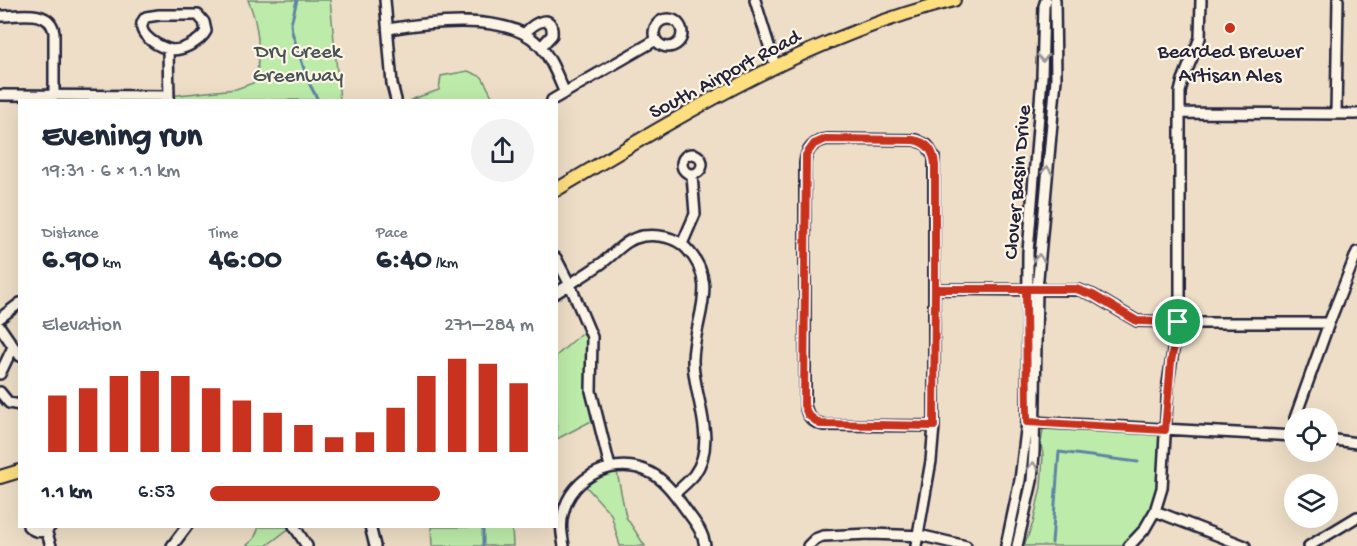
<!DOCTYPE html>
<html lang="en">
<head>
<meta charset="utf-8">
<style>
	body { margin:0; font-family:"Gochi Hand",sans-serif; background:#f2f2f3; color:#1f2937; height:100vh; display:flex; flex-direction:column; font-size:22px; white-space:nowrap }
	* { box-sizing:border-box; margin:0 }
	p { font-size:20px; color:#747a83 }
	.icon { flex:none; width:33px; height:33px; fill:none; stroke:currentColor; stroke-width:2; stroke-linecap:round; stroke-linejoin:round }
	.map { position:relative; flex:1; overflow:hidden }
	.panel { position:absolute; left:18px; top:99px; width:540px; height:429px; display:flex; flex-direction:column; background:#fff; border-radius:0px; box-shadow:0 6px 24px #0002 }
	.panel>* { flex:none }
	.tools { position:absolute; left:1284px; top:408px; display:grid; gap:12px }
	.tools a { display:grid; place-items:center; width:54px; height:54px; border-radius:50%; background:#fff; box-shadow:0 6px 24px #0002; font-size:30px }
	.pin { position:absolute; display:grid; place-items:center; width:51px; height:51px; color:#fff; margin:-26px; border:3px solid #fff; border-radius:50%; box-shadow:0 2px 6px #0007 }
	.round { display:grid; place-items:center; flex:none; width:63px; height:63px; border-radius:32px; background:#f2f2f3 }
	.overview { display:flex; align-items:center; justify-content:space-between; height:102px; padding:0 24px }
	h1 { font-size:33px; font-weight:700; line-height:45px }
	.metrics { display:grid; grid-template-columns:repeat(3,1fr); gap:9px; height:102px; padding:6px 24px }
	.metrics div { display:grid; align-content:center }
	.metrics b { font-size:30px; font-weight:700 }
	.metrics small { font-size:16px; font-weight:400 }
	.metrics p { font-size:16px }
	.chart { height:168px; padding:12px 24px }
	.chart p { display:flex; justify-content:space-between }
	.chart svg { width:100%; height:108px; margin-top:6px; stroke:#c8321e; stroke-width:6 }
	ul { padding:0 24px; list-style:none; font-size:20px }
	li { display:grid; grid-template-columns:96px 72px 1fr; align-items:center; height:45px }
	li i { height:15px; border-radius:8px; background:#c8321e }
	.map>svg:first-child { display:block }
	.green { fill:#bdecaa; stroke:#708772; stroke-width:1.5 }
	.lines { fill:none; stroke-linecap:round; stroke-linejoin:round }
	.stream { stroke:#5d85a2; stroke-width:3 }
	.minor-casing { stroke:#22223b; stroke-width:14 }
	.major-casing { stroke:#22223b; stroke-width:16 }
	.minor { stroke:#fcf5e5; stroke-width:9 }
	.major { stroke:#fedf80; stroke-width:12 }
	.oneway { stroke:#9a9698 }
	.route-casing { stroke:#fff; stroke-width:12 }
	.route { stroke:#c8321e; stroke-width:8 }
	.poi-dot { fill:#c8321e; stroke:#fcf5e5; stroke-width:2 }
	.labels { text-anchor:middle; stroke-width:4.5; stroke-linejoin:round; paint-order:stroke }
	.park-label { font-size:21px; fill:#495457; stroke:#fcf5e5 }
	.poi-label { font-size:21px; fill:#22223b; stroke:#fcf5e5 }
	.street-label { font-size:21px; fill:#22223b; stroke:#fcf5e5 }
</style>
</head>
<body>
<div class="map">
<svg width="1357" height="546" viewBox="0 0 1357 546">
	<rect width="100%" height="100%" fill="#eedec7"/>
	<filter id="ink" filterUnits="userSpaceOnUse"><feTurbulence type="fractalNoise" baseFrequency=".0167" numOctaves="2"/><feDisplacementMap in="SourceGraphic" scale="12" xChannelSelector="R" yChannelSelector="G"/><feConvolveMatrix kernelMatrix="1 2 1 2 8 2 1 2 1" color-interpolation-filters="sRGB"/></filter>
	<g filter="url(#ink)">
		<path class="green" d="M 248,0 L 330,0 L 340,100 L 169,100 L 169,96 L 236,89 L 256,82 C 260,53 260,27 248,0 Z
			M 468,71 L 482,77 L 494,100 L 410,100 L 439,90 L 441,76 Z
			M 589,327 L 591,382 L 597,418 L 557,439 L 556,356 Z
			M 1044,423 L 1165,430 L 1160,499 L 1129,546 L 1024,546 L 1033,523 L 1041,487 L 1043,455 L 1041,443 Z
			M 616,467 L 626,517 L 645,546 L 620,546 L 611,514 L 582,482 Z
			M 259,527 L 291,527 L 266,546 L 246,546 L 254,539 Z
			M 431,527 L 512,527 L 513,546 L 432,546 Z"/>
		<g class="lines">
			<path class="stream" d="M 297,0 L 291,24 L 292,32 L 308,81 L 318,100
				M 1052,543 L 1059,452 L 1138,462
				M 483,546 L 483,526"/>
			<defs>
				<path id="minor" d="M 385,0 L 392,84 L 396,100
					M 755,0 L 775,65
					M 159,15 L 198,15 L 204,22 L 206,31 C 201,41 180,53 168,49 C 155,45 132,31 146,17 Z
					M 0,16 C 18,16 50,8 54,32 L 54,96
					M654 33a14 14 0 1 1 28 0a14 14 0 1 1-28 0Z
					M 388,29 C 430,22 508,12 539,45 C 551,57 558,78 565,93
					M 525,33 C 534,23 554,11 552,35 L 541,47
					M 168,49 L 169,100
					M 0,95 L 169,96
					M 552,100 L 656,40
					M 1180,113 L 1357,114
					M 1336,114 L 1338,0
					M682 164a10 10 0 1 1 20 0a10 10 0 1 1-20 0Z
					M 682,244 L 695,214 L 692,175
					M 556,258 L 570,285 L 592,337 L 591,391 L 610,467
					M 935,289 L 1079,290 L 1093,295 L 1137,321 L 1178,322
					M 556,293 C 572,283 588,273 602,263 C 616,253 625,239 643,236 C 658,234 675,237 686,248 C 721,284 694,317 693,360 C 693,397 719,441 694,475 C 688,482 681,488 674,494
					M 0,318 L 20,303
					M 1178,323 L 1329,323 L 1357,252
					M 0,327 L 20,356
					M 0,374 L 13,347
					M 0,392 L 9,403 L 20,405
					M 1295,418 L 1329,323
					M 1032,422 L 1294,436
					M 1328,439 L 1357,443
					M 1155,511 L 1245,546
					M 28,526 C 35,533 44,534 51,526
					M 294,526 L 307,546
					M 370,526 L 375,546
					M 46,530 L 51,546
					M 172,546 L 187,526
					M 564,546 C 562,535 560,525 563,514 C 571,475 617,455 651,473 C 666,481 676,496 686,510 C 694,521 703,531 705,546
					M 808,546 L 815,539 L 823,536 L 871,534 L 923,536 L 966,546
					M 916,546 L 931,461 L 934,426 L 934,157 L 927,145 L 916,140 L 828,139 C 814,141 806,149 805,163 L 805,405 C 807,416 813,423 824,425 L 934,426
					M 1006,546 L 1020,480 L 1027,422 L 1028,252 L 1042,77 L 1044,6 L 1046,0
					M 1017,546 L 1032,481 L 1034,451 L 1037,289 L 1056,79 L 1055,0
					M 1129,546 L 1144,530 L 1155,511 L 1162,488 L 1168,383 L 1180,306 L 1180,92 L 1183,80 L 1200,38 L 1201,0
					M 1309,546 L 1357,517"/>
				<path id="major" d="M 556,190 C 683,114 809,36 954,0
					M 0,477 L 20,471"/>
			</defs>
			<use href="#minor" class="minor-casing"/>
			<use href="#major" class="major-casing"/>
			<use href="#minor" class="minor"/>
			<use href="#major" class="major"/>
		</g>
		<defs><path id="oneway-chevron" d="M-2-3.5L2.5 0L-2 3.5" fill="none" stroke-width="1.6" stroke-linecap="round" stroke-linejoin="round" transform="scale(1.5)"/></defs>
		<g class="oneway">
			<use href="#oneway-chevron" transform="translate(1043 58) rotate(91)"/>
			<use href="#oneway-chevron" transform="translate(1047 170) rotate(-84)"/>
			<use href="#oneway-chevron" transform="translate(1039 258) rotate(-86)"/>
			<use href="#oneway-chevron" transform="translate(1033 466) rotate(-85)"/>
		</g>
	</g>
	<g class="lines" filter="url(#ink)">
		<defs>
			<path id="route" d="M 1178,322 L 1137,321 L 1093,295 L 1076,289 L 935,289 L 935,165 C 934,151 927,142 913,140 L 826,139 L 814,144 L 806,155 L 804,405 L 808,415 L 820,424 L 934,426 L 935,289 L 1026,289 L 1027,422 L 1165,430 L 1171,362 L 1178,322"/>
		</defs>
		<use href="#route" class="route-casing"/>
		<use href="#route" class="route"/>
	</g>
	<circle class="poi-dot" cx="1230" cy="28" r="6"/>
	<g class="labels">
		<g class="park-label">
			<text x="298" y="57">Dry Creek<tspan x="298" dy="24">Greenway</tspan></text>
		</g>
		<g class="poi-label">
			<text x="1230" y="57">Bearded Brewer<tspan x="1230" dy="24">Artisan Ales</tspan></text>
		</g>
		<g class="street-label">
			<text transform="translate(724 73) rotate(-28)" y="7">South Airport Road</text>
			<text transform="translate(1016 182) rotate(-85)" y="7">Clover Basin Drive</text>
		</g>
	</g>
</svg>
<div class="tools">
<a><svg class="icon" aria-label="locate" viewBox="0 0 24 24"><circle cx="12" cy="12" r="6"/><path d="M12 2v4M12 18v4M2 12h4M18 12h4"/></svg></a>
<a><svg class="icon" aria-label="layers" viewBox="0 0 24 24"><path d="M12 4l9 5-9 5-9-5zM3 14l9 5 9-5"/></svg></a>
</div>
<div class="pin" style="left:1178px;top:322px;background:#1e9e55"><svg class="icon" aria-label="arrive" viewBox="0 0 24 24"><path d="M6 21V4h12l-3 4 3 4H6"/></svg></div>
<section class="panel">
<div class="overview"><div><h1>Evening run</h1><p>19:31 · 6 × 1.1 km</p></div><a class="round"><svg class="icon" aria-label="share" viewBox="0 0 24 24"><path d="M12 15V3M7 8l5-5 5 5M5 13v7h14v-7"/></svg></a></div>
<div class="metrics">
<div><p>Distance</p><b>6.90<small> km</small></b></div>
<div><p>Time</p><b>46:00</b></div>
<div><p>Pace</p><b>6:40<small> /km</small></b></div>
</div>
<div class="chart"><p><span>Elevation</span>271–284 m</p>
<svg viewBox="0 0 160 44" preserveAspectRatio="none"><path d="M5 44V21M15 44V18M25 44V13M35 44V11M45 44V13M55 44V18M65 44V23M75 44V28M85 44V33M95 44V38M105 44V36M115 44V26M125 44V13M135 44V6M145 44V8M155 44V16"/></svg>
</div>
<ul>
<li><b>1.1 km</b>6:53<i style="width:71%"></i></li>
</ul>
</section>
</div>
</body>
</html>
